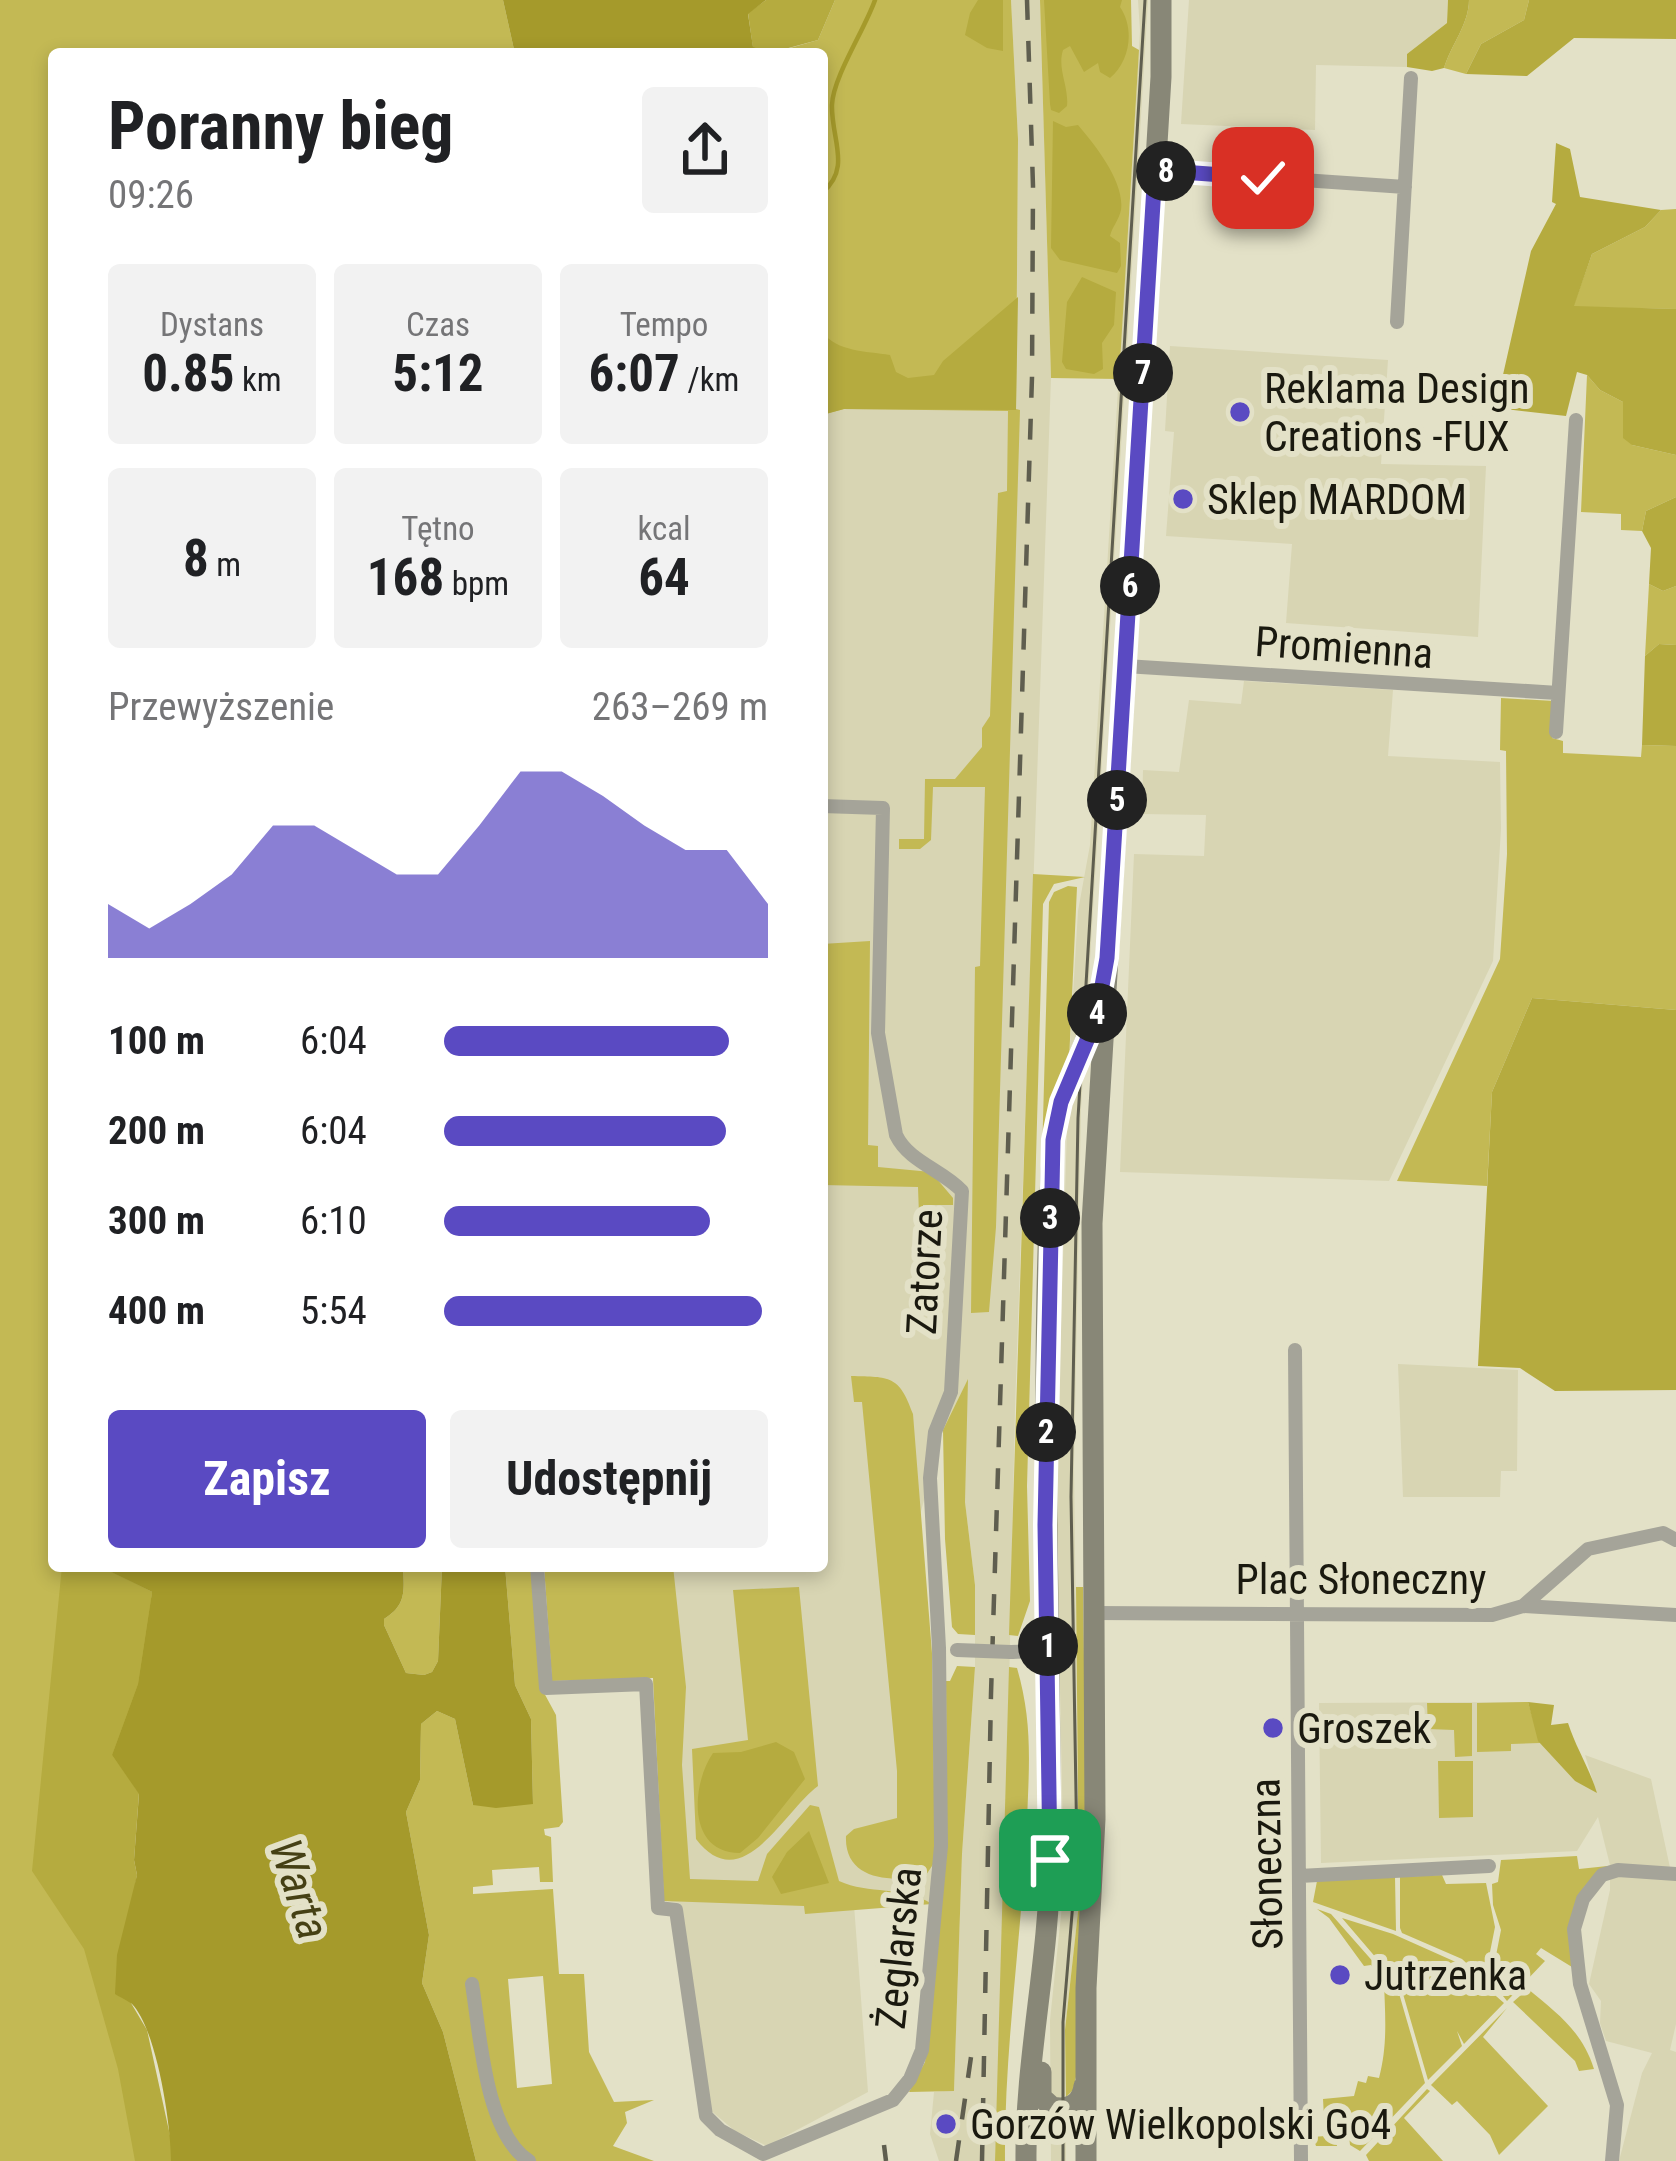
<!DOCTYPE html>
<html lang="pl">
<head>
<meta charset="utf-8">
<style>
	body { margin:0; font-family:"Roboto Condensed",sans-serif; background:#f2f2f2; color:#202124; height:100vh; display:flex; flex-direction:column; font-size:45px; white-space:nowrap }
	* { box-sizing:border-box; margin:0 }
	p { font-size:39px; color:#757577 }
	.icon { flex:none; width:66px; height:66px; fill:none; stroke:currentColor; stroke-width:2; stroke-linecap:round; stroke-linejoin:round }
	.map { position:relative; flex:1; overflow:hidden }
	.sheet { position:absolute; left:48px; top:48px; width:780px; height:1524px; display:flex; flex-direction:column; background:#fff; border-radius:12px; box-shadow:0 6px 18px #0003 }
	.sheet>* { flex:none }
	.pin { position:absolute; display:grid; place-items:center; width:102px; height:102px; color:#fff; margin:-51px; border-radius:24px; box-shadow:0 6px 18px #0006 }
	.km { position:absolute; width:60px; height:60px; margin:-30px; border-radius:50%; background:#222; color:#fff; font-size:33px; line-height:60px; text-align:center }
	.round { display:grid; place-items:center; flex:none; width:126px; height:126px; border-radius:12px; background:#f2f2f2 }
	.overview { display:flex; align-items:center; justify-content:space-between; height:204px; padding:0 60px }
	h1 { font-size:66px; font-weight:700; line-height:90px }
	.stats { display:grid; grid-template-columns:repeat(3,1fr); gap:18px; height:204px; padding:12px 60px }
	.stats div { display:grid; align-content:center; border-radius:12px; background:#f2f2f2; text-align:center }
	.stats b { font-size:51px; font-weight:700 }
	.stats small { font-size:33px; font-weight:400 }
	.stats p { font-size:33px }
	.chart { height:336px; padding:24px 60px }
	.chart p { display:flex; justify-content:space-between }
	.chart svg { width:100%; height:216px; margin-top:12px; fill:#5a4ac2; opacity:.7 }
	.primary-button { display:flex; gap:24px; margin-top:auto; padding:24px 60px }
	.primary-button a { flex:1; height:138px; border-radius:12px; background:#5a4ac2; color:#fff; font-size:48px; font-weight:700; line-height:138px; text-align:center }
	.primary-button a+a { background:#f2f2f2; color:#202124 }
	ul { padding:0 60px; list-style:none; font-size:39px }
	li { display:grid; grid-template-columns:192px 144px 1fr; align-items:center; height:90px }
	li i { height:30px; border-radius:15px; background:#5a4ac2 }
	.map>svg:first-child { display:block }
	.built { fill:#d8d5b3 }
	.green { fill:#c3b954; fill-rule:evenodd }
	.forest { fill:#b5ab3f }
	.water { fill:#a59a2b }
	.lines { fill:none; stroke-linecap:round; stroke-linejoin:round }
	.stream { stroke:#a59a2b; stroke-width:4.5 }
	.street { stroke:#a5a499; stroke-width:14 }
	.secondary { stroke:#888777; stroke-width:21 }
	.tram { stroke:#5f5e4f; stroke-width:3 }
	.rail { stroke:#5f5e4f; stroke-width:4.5; stroke-dasharray:21 21; stroke-linecap:butt }
	.street-bridge { stroke:#a5a499; stroke-width:14 }
	.route-casing { stroke:#fff; stroke-width:24 }
	.route { stroke:#5a4ac2; stroke-width:15 }
	.poi-dot { fill:#5a4ac2; stroke:#e3e1c7; stroke-width:4.5 }
	.labels { text-anchor:middle; stroke-width:12; stroke-linejoin:round; paint-order:stroke }
	.poi-label { font-size:42px; fill:#1a190f; stroke:#e3e1c7; text-anchor:start }
	.street-label { font-size:42px; fill:#1a190f; stroke:#e3e1c7 }
	.water-label { font-size:45px; font-style:italic; fill:#454014; stroke:#e3e1c7 }
</style>
</head>
<body>
<div class="map">
<svg width="1676" height="2161" viewBox="0 0 1676 2161">
	<rect width="100%" height="100%" fill="#e3e1c7"/>
	<path class="built" d="M 1011,0 L 1040,0 L 1051,378 L 1015,1409 L 1003,1970 L 995,2161 L 939,2161 L 930,2134 L 934,2092 L 954,2090 L 962,1854 L 975,1667 L 975,1585 L 965,1502 L 966,1384 L 943,1430 L 920,1515 L 929,1633 L 932,1904 L 854,1905 L 868,2092 L 767,2146 L 735,2131 L 709,2109 L 680,1903 L 664,1901 L 653,1678 L 544,1566 L 822,1566 L 822,415 L 844,409 L 1016,410 L 1018,139 Z
		M 1138,0 L 1148,0 L 1081,1109 L 1074,1464 L 1079,1903 L 1065,2030 L 1066,2161 L 1051,2161 L 1050,2020 L 1064,1887 L 1056,1491 L 1069,1062 L 1078,911 L 1090,845 L 1140,31 Z
		M 1189,0 L 1448,0 L 1447,23 L 1407,54 L 1407,67 L 1316,65 L 1315,130 L 1181,124 Z
		M 1170,346 L 1388,360 L 1381,464 L 1486,466 L 1478,637 L 1286,623 L 1292,544 L 1166,536 L 1174,432 L 1165,431 Z
		M 1244,681 L 1393,690 L 1388,756 L 1500,762 L 1501,829 L 1493,961 L 1389,1181 L 1120,1172 L 1134,854 L 1204,856 L 1206,815 L 1142,814 L 1143,770 L 1179,772 L 1189,700 L 1241,704 Z
		M 1398,1364 L 1518,1370 L 1517,1471 L 1501,1471 L 1500,1497 L 1403,1497 Z
		M 1528,1702 L 1538,1741 L 1575,1781 L 1596,1791 L 1585,1755 L 1651,1779 L 1672,1877 L 1676,1878 L 1676,2024 L 1670,2050 L 1676,2052 L 1676,2161 L 1619,2161 L 1642,2073 L 1652,2053 L 1606,2041 L 1600,2023 L 1601,2001 L 1589,1984 L 1610,1890 L 1610,1865 L 1598,1817 L 1577,1851 L 1321,1863 L 1319,1703 Z"/>
	<path class="green" d="M 0,0 L 503,0 L 515,54 L 54,54 L 54,1566 L 100,1566 L 152,1592 L 117,1955 L 171,2161 L 0,2161 Z
		M 835,0 L 1011,0 L 1018,139 L 1016,409 L 1020,410 L 996,1227 L 989,1312 L 971,1313 L 975,967 L 980,966 L 985,787 L 933,787 L 931,840 L 920,849 L 899,849 L 899,839 L 924,839 L 925,779 L 955,779 L 982,747 L 982,728 L 990,716 L 998,493 L 1007,491 L 1008,411 L 844,409 L 822,415 L 822,54 L 769,54 L 818,40 Z
		M 1040,0 L 1131,0 L 1132,46 L 1139,50 L 1119,379 L 1051,378 Z
		M 1469,0 L 1529,0 L 1524,20 L 1481,44 L 1466,74 L 1444,68 C 1451,45 1469,24 1469,0 Z
		M 1676,209 L 1676,309 L 1573,307 L 1592,254 L 1645,227 L 1661,210 Z
		M 1587,375 L 1600,390 L 1623,402 L 1632,445 L 1676,455 L 1676,497 L 1646,511 L 1642,531 L 1621,530 L 1621,514 L 1581,512 Z
		M 1649,584 L 1663,591 L 1676,586 L 1676,645 L 1659,644 L 1645,656 Z
		M 1501,698 L 1554,701 L 1552,738 L 1563,741 L 1563,753 L 1641,757 L 1642,745 L 1676,746 L 1676,1010 L 1532,998 L 1492,1092 L 1487,1186 L 1397,1181 L 1500,959 L 1507,854 L 1506,751 L 1500,750 Z
		M 1033,874 L 1085,877 L 1054,884 L 1043,904 L 1027,1486 L 1030,1601 L 1018,1636 L 1009,1635 Z
		M 1068,886 L 1077,887 L 1069,1061 L 1042,1157 L 1049,902 L 1054,892 Z
		M 870,941 L 868,1145 L 878,1146 L 878,1167 L 931,1172 L 953,1198 L 953,1205 L 923,1205 L 923,1215 L 919,1215 L 918,1187 L 822,1185 L 822,944 Z
		M 851,1376 C 890,1377 899,1375 913,1414 L 932,1653 L 935,1848 L 934,1863 L 926,1875 C 891,1883 844,1880 846,1836 L 854,1829 L 897,1818 L 897,1771 L 862,1402 L 854,1402 Z
		M 968,1379 L 965,1502 L 975,1585 L 975,1635 L 958,1634 L 952,1627 L 945,1539 L 943,1430 Z
		M 403,1566 L 442,1566 L 438,1661 L 432,1672 L 424,1675 L 406,1673 L 384,1625 L 384,1619 C 407,1605 404,1590 403,1566 Z
		M 505,1566 L 533,1566 L 543,1691 L 556,1715 L 563,1822 L 559,1827 L 544,1829 L 545,1835 L 551,1837 L 553,1882 L 540,1882 L 539,1867 L 492,1870 L 493,1885 L 473,1887 L 473,1894 L 553,1889 L 559,1974 L 584,1974 L 589,2052 L 614,2102 L 654,2100 L 625,2112 L 627,2123 L 613,2146 L 654,2161 L 476,2161 L 443,2032 L 422,1983 L 429,1935 L 406,1812 L 420,1780 L 421,1724 L 437,1711 L 455,1719 L 473,1805 L 533,1803 L 531,1719 L 515,1685 ZM 543,1976 L 552,2084 L 517,2088 L 508,1979 Z
		M 544,1566 L 673,1566 L 686,1687 L 682,1765 L 690,1879 L 758,1881 L 767,1854 L 810,1805 L 819,1807 L 839,1881 C 869,1895 903,1885 932,1904 L 805,1914 L 804,1906 L 664,1901 L 653,1678 L 552,1681 Z
		M 799,1587 L 818,1786 C 783,1812 742,1899 696,1839 L 692,1749 L 748,1740 L 733,1590 Z
		M 1076,1587 L 1083,1587 L 1086,1801 L 1076,2077 L 1073,2090 L 1066,2097 L 1065,2030 L 1079,1903 Z
		M 957,1666 L 975,1667 L 962,1854 L 954,2091 L 909,2092 L 925,2062 L 947,1842 L 946,1681 L 950,1681 Z
		M 1009,1667 L 1017,1668 C 1033,1723 1029,1765 1027,1822 C 1022,1935 1004,2048 1005,2161 L 995,2161 Z
		M 1528,1702 L 1540,1743 L 1511,1744 L 1511,1751 L 1477,1752 L 1477,1703 Z
		M 1427,1703 L 1472,1703 L 1472,1756 L 1455,1757 L 1454,1730 L 1428,1729 Z
		M 1438,1761 L 1473,1761 L 1473,1817 L 1439,1818 Z
		M 1577,1856 L 1579,1869 L 1617,1865 L 1584,1887 L 1572,1967 L 1541,1948 L 1536,1954 L 1545,1961 L 1507,2001 L 1491,1981 L 1501,1930 L 1493,1905 L 1492,1884 L 1498,1882 L 1501,1860 Z
		M 1442,1875 L 1446,1884 L 1486,1883 L 1495,1927 L 1486,1972 L 1477,1973 L 1462,1959 L 1402,1933 L 1400,1928 L 1400,1877 Z
		M 1395,1877 L 1396,1931 L 1313,1902 L 1317,1881 Z
		M 1317,1909 L 1331,1914 L 1398,1990 L 1425,2083 L 1360,2151 L 1350,2145 L 1347,2117 L 1334,2119 L 1337,2146 L 1316,2146 L 1313,2137 L 1325,2136 L 1323,2099 L 1354,2096 L 1358,2081 L 1366,2083 L 1368,2076 L 1379,2078 C 1388,2044 1385,2015 1384,1981 L 1371,1965 L 1364,1966 L 1329,1918 Z
		M 1342,1918 L 1393,1934 L 1458,1963 L 1504,2003 L 1464,2044 L 1457,2031 L 1462,2046 L 1428,2080 L 1401,1987 Z
		M 1528,1989 C 1558,2014 1582,2031 1594,2069 L 1579,2071 L 1575,2061 L 1513,2002 Z
		M 1507,2008 L 1483,2037 L 1548,2106 L 1499,2155 L 1490,2135 L 1457,2101 L 1452,2105 L 1431,2085 Z
		M 1427,2089 L 1430,2091 L 1404,2118 L 1443,2161 L 1369,2161 L 1366,2155 Z"/>
	<path class="forest" d="M 766,0 L 835,0 L 818,40 L 770,53 L 753,48 L 748,13 Z
		M 978,0 L 1003,0 L 1003,51 L 987,48 L 965,35 L 970,13 Z
		M 1044,0 L 1122,0 L 1120,7 C 1135,29 1130,61 1110,78 L 1100,72 L 1098,63 L 1084,72 L 1070,46 L 1063,50 C 1057,69 1069,86 1067,106 L 1059,113 L 1051,110 L 1050,104 Z
		M 1448,0 L 1469,0 C 1469,24 1451,45 1444,68 L 1432,71 L 1407,67 L 1407,54 L 1447,23 Z
		M 1529,0 L 1676,0 L 1676,39 L 1574,38 L 1527,76 L 1466,74 L 1481,44 L 1524,20 Z
		M 1053,121 L 1066,127 L 1078,125 C 1095,145 1125,182 1121,210 C 1119,220 1112,227 1110,236 L 1120,243 L 1121,266 L 1117,273 L 1060,260 L 1051,248 Z
		M 1556,143 L 1570,149 L 1580,197 L 1661,210 L 1645,227 L 1592,254 L 1574,306 L 1676,309 L 1676,455 L 1632,445 L 1623,438 L 1623,402 L 1600,390 L 1587,375 L 1577,372 L 1566,416 L 1505,409 L 1500,388 L 1531,251 L 1556,204 L 1552,202 Z
		M 1082,277 L 1116,292 L 1114,325 L 1102,343 L 1103,369 L 1094,374 L 1066,369 L 1062,362 L 1067,302 Z
		M 1018,297 L 1016,410 L 844,409 L 822,415 L 822,332 C 838,352 865,351 890,355 L 896,372 L 908,378 L 934,375 L 943,361 Z
		M 1676,497 L 1676,586 L 1663,591 L 1649,584 L 1651,548 L 1642,531 L 1646,511 Z
		M 1659,644 L 1676,645 L 1676,746 L 1642,745 L 1645,656 Z
		M 1532,998 L 1676,1010 L 1676,1390 L 1555,1391 L 1520,1368 L 1478,1366 L 1492,1092 Z
		M 62,1566 L 100,1566 L 152,1592 L 138,1684 L 112,1755 L 139,1793 L 134,1860 L 137,1875 L 131,1908 L 131,2003 L 147,2030 L 171,2140 L 171,2161 L 135,2161 L 118,2069 L 84,1949 L 32,1871 Z
		M 1528,1702 L 1554,1705 L 1551,1725 L 1568,1723 C 1576,1748 1589,1767 1597,1793 L 1575,1781 L 1538,1741 Z
		M 776,1742 L 794,1752 L 805,1779 L 758,1838 L 740,1853 C 687,1853 691,1785 713,1753 L 741,1752 Z
		M 809,1831 L 829,1883 L 781,1894 L 772,1877 L 787,1852 Z"/>
	<path class="water" d="M 503,0 L 766,0 L 748,14 L 753,47 L 770,53 L 515,54 Z
		M 99,1566 L 403,1566 C 404,1590 407,1605 384,1619 L 384,1625 L 406,1673 L 424,1675 L 432,1672 L 438,1661 L 442,1566 L 505,1566 L 515,1685 L 531,1719 L 533,1804 L 496,1808 L 473,1805 L 455,1719 L 437,1711 L 421,1724 L 420,1780 L 406,1812 L 429,1935 L 422,1983 L 443,2032 L 476,2161 L 171,2161 C 171,2125 157,2030 132,2004 C 130,2002 118,1996 115,1994 L 117,1955 L 137,1875 L 134,1860 L 139,1794 L 112,1755 L 138,1684 L 152,1592 Z"/>
	<g class="lines">
		<path class="stream" d="M 822,193 C 852,168 831,139 832,105 C 833,77 865,29 875,0"/>
		<path class="street" d="M 1155,170 L 1405,187
			M 1397,322 L 1411,78
			M 1125,666 L 1558,693
			M 1556,732 L 1576,420
			M 1295,1350 L 1301,2161
			M 537,1566 L 546,1688 L 646,1684 L 658,1908 L 676,1910 L 706,2116 L 720,2130 L 763,2154 L 893,2100 L 910,2079 L 922,2050 L 941,1846 L 939,1648 L 930,1478 L 935,1432 L 951,1392 L 962,1191 C 941,1169 909,1162 896,1135 L 878,1033 L 883,808 L 822,806
			M 1523,1606 L 1676,1615
			M 1093,1613 L 1492,1615 L 1523,1606 L 1588,1549 L 1663,1533 L 1676,1540
			M 1011,1652 L 1048,1651
			M 1299,1876 L 1489,1866
			M 472,1984 C 480,2033 485,2133 529,2161
			M 1612,2161 L 1617,2105 L 1580,1984 L 1574,1929 L 1583,1899 L 1602,1875 L 1618,1870 L 1676,1874"/>
		<path class="secondary" d="M 1041,2072 L 1041,2097 L 1052,2107 C 1069,2111 1082,2103 1084,2086
			M 1026,2161 C 1025,2060 1049,1962 1050,1861 C 1052,1621 1038,1380 1053,1140 L 1061,1102 L 1099,1006
			M 1086,2161 L 1086,1988 L 1095,1819 L 1092,1223 L 1161,77 L 1161,0"/>
		<path class="tram" d="M 1063,2161 L 1063,2022 L 1077,1854 L 1071,1497 L 1078,1118 L 1145,0"/>
		<path class="rail" d="M 884,2145 L 886,2161
			M 956,2161 L 971,2057
			M 982,2161 L 991,1694 L 1032,377 L 1033,186 L 1027,0"/>
		<path class="street-bridge" d="M 957,1650 L 1011,1652"/>
	</g>
	<g class="lines">
		<defs>
			<path id="route" d="M 1050,1860 L 1045,1525 L 1053,1140 L 1061,1102 L 1096,1019 L 1107,958 L 1155,170 L 1263,178"/>
		</defs>
		<use href="#route" class="route-casing"/>
		<use href="#route" class="route"/>
	</g>
	<g class="poi-dot">
		<circle cx="1240" cy="412" r="12"/>
		<circle cx="1183" cy="499" r="12"/>
		<circle cx="1273" cy="1728" r="12"/>
		<circle cx="1340" cy="1975" r="12"/>
		<circle cx="946" cy="2124" r="12"/>
	</g>
	<g class="labels">
		<g class="poi-label">
			<text x="1264" y="403">Reklama Design<tspan x="1264" dy="48">Creations -FUX</tspan></text>
			<text x="1207" y="514">Sklep MARDOM</text>
			<text x="1297" y="1743">Groszek</text>
			<text x="1364" y="1990">Jutrzenka</text>
			<text x="970" y="2139">Gorzów Wielkopolski Go4</text>
		</g>
		<g class="street-label">
			<text transform="translate(1344 647) rotate(4)" y="15">Promienna</text>
			<text transform="translate(924 1272) rotate(-87)" y="15">Zatorze</text>
			<text x="1361" y="1594">Plac Słoneczny</text>
			<text transform="translate(1266 1864) rotate(-91)" y="15">Słoneczna</text>
			<text transform="translate(898 1948) rotate(-84)" y="15">Żeglarska</text>
		</g>
		<g class="water-label">
			<text transform="translate(300 1889) rotate(72)" y="16">Warta</text>
		</g>
	</g>
</svg>
<div class="pin" style="left:1050px;top:1860px;background:#1e9e55"><svg class="icon" aria-label="arrive" viewBox="0 0 24 24"><path d="M6 21V4h12l-3 4 3 4H6"/></svg></div>
<div class="pin" style="left:1263px;top:178px;background:#d93025"><svg class="icon" aria-label="check" viewBox="0 0 24 24"><path d="M5 12l5 5 9-10"/></svg></div>
<b class="km" style="left:1048px;top:1646px">1</b>
<b class="km" style="left:1046px;top:1432px">2</b>
<b class="km" style="left:1050px;top:1218px">3</b>
<b class="km" style="left:1097px;top:1013px">4</b>
<b class="km" style="left:1117px;top:800px">5</b>
<b class="km" style="left:1130px;top:586px">6</b>
<b class="km" style="left:1143px;top:373px">7</b>
<b class="km" style="left:1166px;top:171px">8</b>
<section class="sheet">
<div class="overview"><div><h1>Poranny bieg</h1><p>09:26</p></div><a class="round"><svg class="icon" aria-label="share" viewBox="0 0 24 24"><path d="M12 15V3M7 8l5-5 5 5M5 13v7h14v-7"/></svg></a></div>
<div class="stats">
<div><p>Dystans</p><b>0.85<small> km</small></b></div>
<div><p>Czas</p><b>5:12</b></div>
<div><p>Tempo</p><b>6:07<small> /km</small></b></div>
</div>
<div class="stats">
<div><b>8<small> m</small></b></div>
<div><p>Tętno</p><b>168<small> bpm</small></b></div>
<div><p>kcal</p><b>64</b></div>
</div>
<div class="chart"><p><span>Przewyższenie</span>263–269 m</p>
<svg viewBox="0 0 160 44" preserveAspectRatio="none"><path d="M0 44V33L10 38L20 33L30 27L40 17L50 17L60 22L70 27L80 27L90 17L100 6L110 6L120 11L130 17L140 22L150 22L160 33V44z"/></svg>
</div>
<ul>
<li><b>100 m</b>6:04<i style="width:88%"></i></li>
<li><b>200 m</b>6:04<i style="width:87%"></i></li>
<li><b>300 m</b>6:10<i style="width:82%"></i></li>
<li><b>400 m</b>5:54<i style="width:98%"></i></li>
</ul>
<div class="primary-button"><a>Zapisz</a><a>Udostępnij</a></div>
</section>
</div>
</body>
</html>
